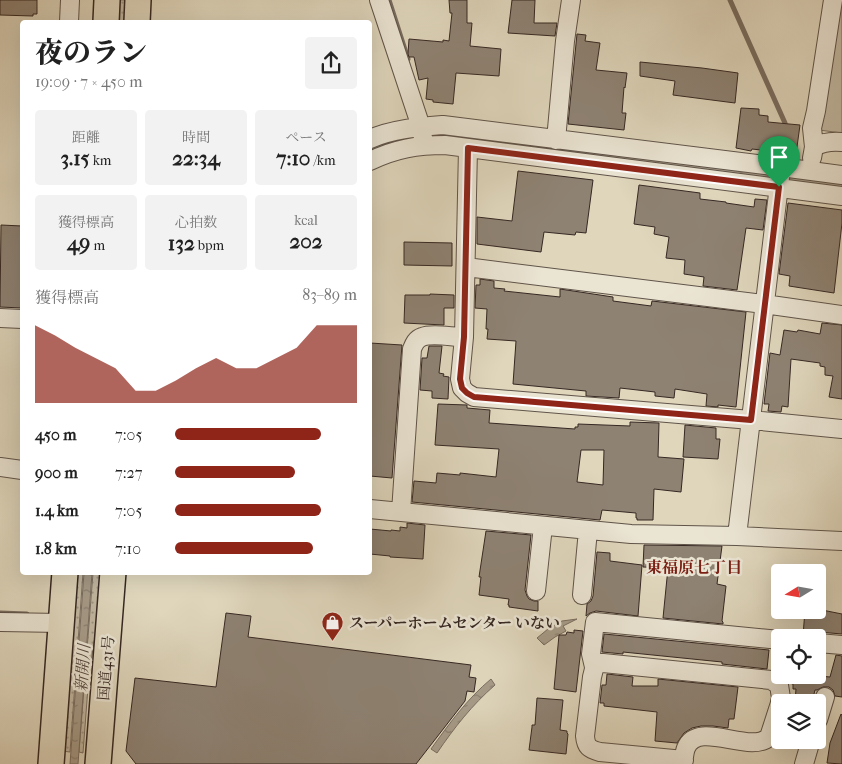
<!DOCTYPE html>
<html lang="ja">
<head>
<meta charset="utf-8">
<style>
	body { margin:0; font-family:"IM FELL French Canon","Noto Serif JP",serif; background:#f2f2f2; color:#222; height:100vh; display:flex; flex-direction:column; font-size:19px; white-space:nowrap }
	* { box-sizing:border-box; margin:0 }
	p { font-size:16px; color:#767676 }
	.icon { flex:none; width:28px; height:28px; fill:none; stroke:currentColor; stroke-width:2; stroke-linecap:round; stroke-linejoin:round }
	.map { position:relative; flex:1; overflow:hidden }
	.panel { position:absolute; left:20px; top:20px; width:352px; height:555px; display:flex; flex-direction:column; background:#fff; border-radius:5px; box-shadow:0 5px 20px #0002 }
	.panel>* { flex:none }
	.needle { width:32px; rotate:259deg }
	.buttons { position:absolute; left:771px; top:564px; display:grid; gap:10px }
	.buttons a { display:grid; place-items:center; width:55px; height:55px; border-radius:5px; background:#fff; box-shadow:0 5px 20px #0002; font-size:25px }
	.pin { position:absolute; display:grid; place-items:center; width:42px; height:42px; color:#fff; margin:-51px -21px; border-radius:50% 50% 50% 0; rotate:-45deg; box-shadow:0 0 5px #0007 }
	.pin .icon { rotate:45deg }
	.round { display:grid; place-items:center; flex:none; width:52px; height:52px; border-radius:5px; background:#f2f2f2 }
	.head { display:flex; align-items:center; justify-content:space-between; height:85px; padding:0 15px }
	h1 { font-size:28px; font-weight:800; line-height:38px }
	.figures { display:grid; grid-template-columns:repeat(3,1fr); gap:8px; height:85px; padding:5px 15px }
	.figures div { display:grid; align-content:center; border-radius:5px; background:#f2f2f2; text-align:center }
	.figures b { font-size:21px; font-weight:800 }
	.figures small { font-size:14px; font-weight:400 }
	.figures p { font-size:14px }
	.chart { height:140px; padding:10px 15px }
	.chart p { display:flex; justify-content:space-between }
	.chart svg { width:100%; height:90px; margin-top:5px; fill:#8f2418; opacity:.7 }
	ul { padding:0 15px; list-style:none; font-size:16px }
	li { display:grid; grid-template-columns:80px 60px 1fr; align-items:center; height:38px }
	li i { height:12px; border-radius:6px; background:#8f2418 }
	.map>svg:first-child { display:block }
	.grass { fill:url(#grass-dots); stroke:#7c7062 }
	.pitch { fill:#c2b8a2; stroke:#7c7062 }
	.water { fill:url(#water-ripples); stroke:#796d60 }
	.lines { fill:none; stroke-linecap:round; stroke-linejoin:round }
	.stream { stroke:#796d60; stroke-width:5 }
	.building { fill:#8e8273; stroke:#362823; fill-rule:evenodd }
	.minor-casing { stroke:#605449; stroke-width:20 }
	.highway-casing { stroke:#362823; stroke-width:28 }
	.minor { stroke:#eae4d3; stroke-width:18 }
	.highway { stroke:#dfd6bc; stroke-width:25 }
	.route-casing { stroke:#fff; stroke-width:10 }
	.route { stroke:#8f2418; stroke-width:6 }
	.labels { text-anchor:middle; stroke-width:5; stroke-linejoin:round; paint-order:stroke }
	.poi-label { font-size:15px; font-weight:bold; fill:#362823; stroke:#eae4d3; text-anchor:start }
	.street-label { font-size:15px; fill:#362823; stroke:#eae4d3 }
	.neighbourhood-label { font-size:16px; font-weight:bold; fill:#7a1f14; stroke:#eae4d3 }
	.water-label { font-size:16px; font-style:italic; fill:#584a41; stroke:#eae4d3 }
</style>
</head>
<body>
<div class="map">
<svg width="842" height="764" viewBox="0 0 842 764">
	<defs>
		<pattern id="grass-dots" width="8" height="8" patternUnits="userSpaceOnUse" patternTransform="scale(1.25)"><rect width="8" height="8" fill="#c2b8a2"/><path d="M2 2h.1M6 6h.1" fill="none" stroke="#9e9684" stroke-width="1.8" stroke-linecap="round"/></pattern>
		<pattern id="water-ripples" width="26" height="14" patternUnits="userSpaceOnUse" patternTransform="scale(1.25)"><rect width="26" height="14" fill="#a69b88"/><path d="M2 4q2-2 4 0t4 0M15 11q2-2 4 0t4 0" fill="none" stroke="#887e6f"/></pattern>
	</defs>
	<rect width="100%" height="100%" fill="#dfd6bc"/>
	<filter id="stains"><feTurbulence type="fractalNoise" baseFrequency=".004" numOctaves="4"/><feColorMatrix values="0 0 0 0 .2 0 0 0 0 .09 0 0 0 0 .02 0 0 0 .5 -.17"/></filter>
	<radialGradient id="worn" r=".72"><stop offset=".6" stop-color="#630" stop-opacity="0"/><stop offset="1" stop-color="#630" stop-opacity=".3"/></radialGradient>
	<path class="grass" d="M 116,0 L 127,0 L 127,22 L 114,22 Z
		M 75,573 L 83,573 L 70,752 L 62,751 Z
		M 93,573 L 102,573 L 100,605 L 89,674 L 83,753 L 79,752 Z"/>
	<path class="pitch" d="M 841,0 L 842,0 L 842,133 L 819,130 Z"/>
	<path class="water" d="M 441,131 L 842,181 L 842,191 L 442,140 L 370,156 L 370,145 L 388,138 Z
		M 84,573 L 92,573 L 78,764 L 70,764 Z
		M 577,619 L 563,626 L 566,631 L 555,637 L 544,645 L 537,638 L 548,629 L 562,621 Z
		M 491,679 L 495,685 C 472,705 454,728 437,753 L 431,749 C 449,724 467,699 491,679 Z"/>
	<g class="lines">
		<path class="stream" d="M 389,0 L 408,59
			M 730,0 L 785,123
			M 0,613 L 27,614"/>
	</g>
	<path class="building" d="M 0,0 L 37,0 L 37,14 L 33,14 L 33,16 L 0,15 Z
		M 449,0 L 467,0 L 467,23 L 472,23 L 470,46 L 501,49 L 499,76 L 456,73 L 453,104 L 433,102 L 433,100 L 426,99 L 428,78 L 419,80 L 414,57 L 409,57 L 408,54 L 409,39 L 443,42 L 443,40 L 449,41 L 452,13 L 450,13 Z
		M 512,0 L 535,0 L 534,23 L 557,23 L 555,36 L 508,33 Z
		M 577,34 L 586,35 L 585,41 L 600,43 L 596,70 L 627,73 L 625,88 L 624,87 L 622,113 L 626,113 L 624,130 L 568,124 Z
		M 640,62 L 702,68 L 738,73 L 735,103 L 673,95 L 675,81 L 640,76 Z
		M 741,108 L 759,109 L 759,115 L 768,116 L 768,122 L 800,125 L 796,154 L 752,149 L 751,151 L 736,148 Z
		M 518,171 L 593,180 L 586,233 L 576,232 L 575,235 L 544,232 L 541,252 L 477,244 L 477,217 L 512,221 Z
		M 639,185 L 700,193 L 700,199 L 726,202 L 726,203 L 754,207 L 755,199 L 767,200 L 763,230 L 746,228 L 737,290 L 703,286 L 704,277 L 684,274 L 685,260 L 666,258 L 669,237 L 654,234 L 655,227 L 634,224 Z
		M 788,203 L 842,210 L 842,223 L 834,293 L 789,286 L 790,276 L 779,274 Z
		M 1,225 L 22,226 L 22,308 L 0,307 Z
		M 404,242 L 452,243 L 452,266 L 404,265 Z
		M 480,279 L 494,281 L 494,288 L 505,289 L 504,291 L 560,297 L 560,289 L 613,297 L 613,301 L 651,306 L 652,301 L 746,312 L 736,407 L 718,405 L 718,407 L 706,406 L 707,394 L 675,389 L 674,398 L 655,396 L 655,392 L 620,388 L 619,398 L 586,396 L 586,391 L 513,384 L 516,341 L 487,339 L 488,329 L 486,329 L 487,309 L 475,308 L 476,285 L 480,285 Z
		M 430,294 L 454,295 L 454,308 L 444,308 L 444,325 L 404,323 L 405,295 L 430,295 Z
		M 822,323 L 842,325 L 842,399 L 829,397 L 833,376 L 825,375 L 825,367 L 820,366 L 820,363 L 791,359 L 788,407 L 782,406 L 781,412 L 768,411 L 769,404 L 764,404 L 770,353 L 780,355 L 784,330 L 797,332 L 798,330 L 820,334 Z
		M 370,343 L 402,345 L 392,478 L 370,476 Z
		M 429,346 L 442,346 L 439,373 L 444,374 L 443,376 L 449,377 L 448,399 L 432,398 L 432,391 L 420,390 L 422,358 L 427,358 Z
		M 438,404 L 467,405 L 467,408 L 490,410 L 489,423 L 575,429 L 575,427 L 578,427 L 578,424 L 630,426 L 630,422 L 659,423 L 658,457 L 684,459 L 681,492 L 654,489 L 653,520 L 637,520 L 637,518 L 636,518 L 636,513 L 602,510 L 600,520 L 412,502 L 414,481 L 436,483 L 437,473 L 460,475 L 460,473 L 496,477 L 499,449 L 435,445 ZM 581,450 L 604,450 L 603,485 L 577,482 Z
		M 685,425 L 716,428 L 716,439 L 720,439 L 718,459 L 683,457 Z
		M 407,523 L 425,525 L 423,559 L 390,557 L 390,556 L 370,554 L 370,529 L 391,531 L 391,530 L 400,531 L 400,527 L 407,528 Z
		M 486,531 L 531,535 L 525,590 L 527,596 L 529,599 L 534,601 L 538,601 L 538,611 L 509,607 L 509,605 L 508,605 L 509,599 L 479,595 L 481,577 L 479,577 Z
		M 644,545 L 722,546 L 717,584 L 726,586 L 722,621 L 723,622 L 723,624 L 663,618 L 668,568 L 643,567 Z
		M 597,552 L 610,553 L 610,561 L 642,565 L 638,616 L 596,611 L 590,613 L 586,616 L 587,604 L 591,601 L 593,596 Z
		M 805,610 L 822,610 L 842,614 L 842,634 L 819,632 L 814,633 L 810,636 L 803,636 Z
		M 226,613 L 251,616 L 248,637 L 471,665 L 469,677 L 476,678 L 474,692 L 467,691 L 465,701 L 416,764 L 136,764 L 126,751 L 135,678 L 216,687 Z
		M 574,630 L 583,631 L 576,692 L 554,689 L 559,635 L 566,635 L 567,632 L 574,633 Z
		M 604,634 L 769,650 L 767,669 L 722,664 L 722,662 L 623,652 L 623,654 L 602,652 Z
		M 836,655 L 842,656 L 842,697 L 835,696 L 833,690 L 829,687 L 823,687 L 817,690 L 815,690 L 812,702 L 795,702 L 796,689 L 793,689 L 793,684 L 789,683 L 785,675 L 819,678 L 819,676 L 830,677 Z
		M 607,674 L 633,677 L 632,686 L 658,686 L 658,679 L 738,687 L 734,719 L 729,719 L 728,728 L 713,726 L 701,726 L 692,728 L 684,733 L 677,743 L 655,741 L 657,712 L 604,706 L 604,703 L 600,703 L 602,685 L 606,685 Z
		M 537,698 L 563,700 L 560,730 L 567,731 L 567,733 L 568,734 L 566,754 L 529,750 L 532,727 L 532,725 L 535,725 Z
		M 841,714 L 842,715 L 842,764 L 827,763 L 830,743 Z"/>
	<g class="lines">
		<defs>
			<path id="minor" d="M 379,0 L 421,127 L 423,138
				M 69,22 L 70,0
				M 370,139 C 392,129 418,127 443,125 L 781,167 L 842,175
				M 556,140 L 565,41 L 571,0
				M 814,147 L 812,128 L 816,111 L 833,0
				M 468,148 L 464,337 L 460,379 L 462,388 L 467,393 L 474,397 L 751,420 L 842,429
				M 812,158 L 814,147 C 823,142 832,141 842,142
				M 370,161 C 395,149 417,145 445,145 L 842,196
				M 466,267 L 764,304 L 842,315
				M 0,318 L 22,319
				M 0,467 L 22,470
				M 370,509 L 631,534 L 737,536 L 842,541
				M 401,512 L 412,349 C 414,344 416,339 422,337 C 432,333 452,337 464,337
				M 737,536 L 780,177
				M 536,591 L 543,526
				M 582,595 L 588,530
				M 0,622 L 61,623
				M 818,643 L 842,645
				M 594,667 L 591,654 L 595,622 L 780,640
				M 818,720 L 825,697
				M 684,760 L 600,752 C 589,749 586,747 585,736 L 592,677 L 595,665 L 599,663 L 603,663 L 771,680 L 779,685 L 781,698 L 780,702
				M 683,764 C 684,759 684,753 686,748 C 698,719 750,755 769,737 L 780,703
				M 804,764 L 811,740"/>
			<path id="highway" d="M 106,22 L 107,0
				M 137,22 L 138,0
				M 51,764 L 65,572
				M 98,764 L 113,572"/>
		</defs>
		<use href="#minor" class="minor-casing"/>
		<use href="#highway" class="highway-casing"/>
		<use href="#minor" class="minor"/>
		<use href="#highway" class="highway"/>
	</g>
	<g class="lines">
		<defs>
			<path id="route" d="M 468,148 L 779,187 L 751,420 L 474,397 L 467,393 L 462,388 L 460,379 L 464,337 Z"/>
		</defs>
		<use href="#route" class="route-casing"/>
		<use href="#route" class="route"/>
	</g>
	<defs>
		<symbol id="shop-pin" viewBox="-11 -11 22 30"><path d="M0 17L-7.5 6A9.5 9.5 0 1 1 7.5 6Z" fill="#8f2418" stroke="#eae4d3"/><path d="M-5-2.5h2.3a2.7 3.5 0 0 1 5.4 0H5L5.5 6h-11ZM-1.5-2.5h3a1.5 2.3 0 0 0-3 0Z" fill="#fff"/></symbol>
	</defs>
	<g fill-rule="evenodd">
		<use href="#shop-pin" x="320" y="610" width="25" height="34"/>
	</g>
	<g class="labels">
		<g class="poi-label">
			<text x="349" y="628">スーパーホームセンター いない</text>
		</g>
		<g class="street-label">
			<text transform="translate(106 668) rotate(-85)" y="5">国道431号</text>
		</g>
		<g class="neighbourhood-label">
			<text x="694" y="573">東福原七丁目</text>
		</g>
		<g class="water-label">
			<text transform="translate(82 668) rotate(-86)" y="6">新開川</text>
		</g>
	</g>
	<rect width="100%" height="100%" filter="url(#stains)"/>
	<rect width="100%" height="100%" fill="url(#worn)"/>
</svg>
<div class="buttons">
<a><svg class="needle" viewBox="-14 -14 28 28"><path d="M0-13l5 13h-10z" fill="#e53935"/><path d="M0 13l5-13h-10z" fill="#767676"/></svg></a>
<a><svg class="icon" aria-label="locate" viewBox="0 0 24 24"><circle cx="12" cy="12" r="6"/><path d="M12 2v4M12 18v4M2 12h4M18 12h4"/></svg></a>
<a><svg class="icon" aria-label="layers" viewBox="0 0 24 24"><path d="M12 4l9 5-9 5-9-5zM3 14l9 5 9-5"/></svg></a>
</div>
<div class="pin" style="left:779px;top:187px;background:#1e9e55"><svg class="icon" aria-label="arrive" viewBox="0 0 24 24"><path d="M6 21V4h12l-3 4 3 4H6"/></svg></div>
<section class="panel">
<div class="head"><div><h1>夜のラン</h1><p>19:09 · 7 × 450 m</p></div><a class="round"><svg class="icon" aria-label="share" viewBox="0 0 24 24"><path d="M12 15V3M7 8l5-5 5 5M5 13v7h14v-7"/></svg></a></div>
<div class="figures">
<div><p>距離</p><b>3.15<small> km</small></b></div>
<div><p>時間</p><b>22:34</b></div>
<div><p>ペース</p><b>7:10<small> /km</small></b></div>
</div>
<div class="figures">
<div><p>獲得標高</p><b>49<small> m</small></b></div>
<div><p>心拍数</p><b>132<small> bpm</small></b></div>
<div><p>kcal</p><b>202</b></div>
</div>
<div class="chart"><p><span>獲得標高</span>83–89 m</p>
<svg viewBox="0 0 160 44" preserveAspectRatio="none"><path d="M0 44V6L10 11L20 17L30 22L40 27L50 38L60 38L70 33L80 27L90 22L100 27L110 27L120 22L130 17L140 6L150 6L160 6V44z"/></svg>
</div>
<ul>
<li><b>450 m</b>7:05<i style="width:80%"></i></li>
<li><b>900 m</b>7:27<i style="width:66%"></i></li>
<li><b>1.4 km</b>7:05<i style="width:80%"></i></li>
<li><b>1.8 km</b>7:10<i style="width:76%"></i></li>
</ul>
</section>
</div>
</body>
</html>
